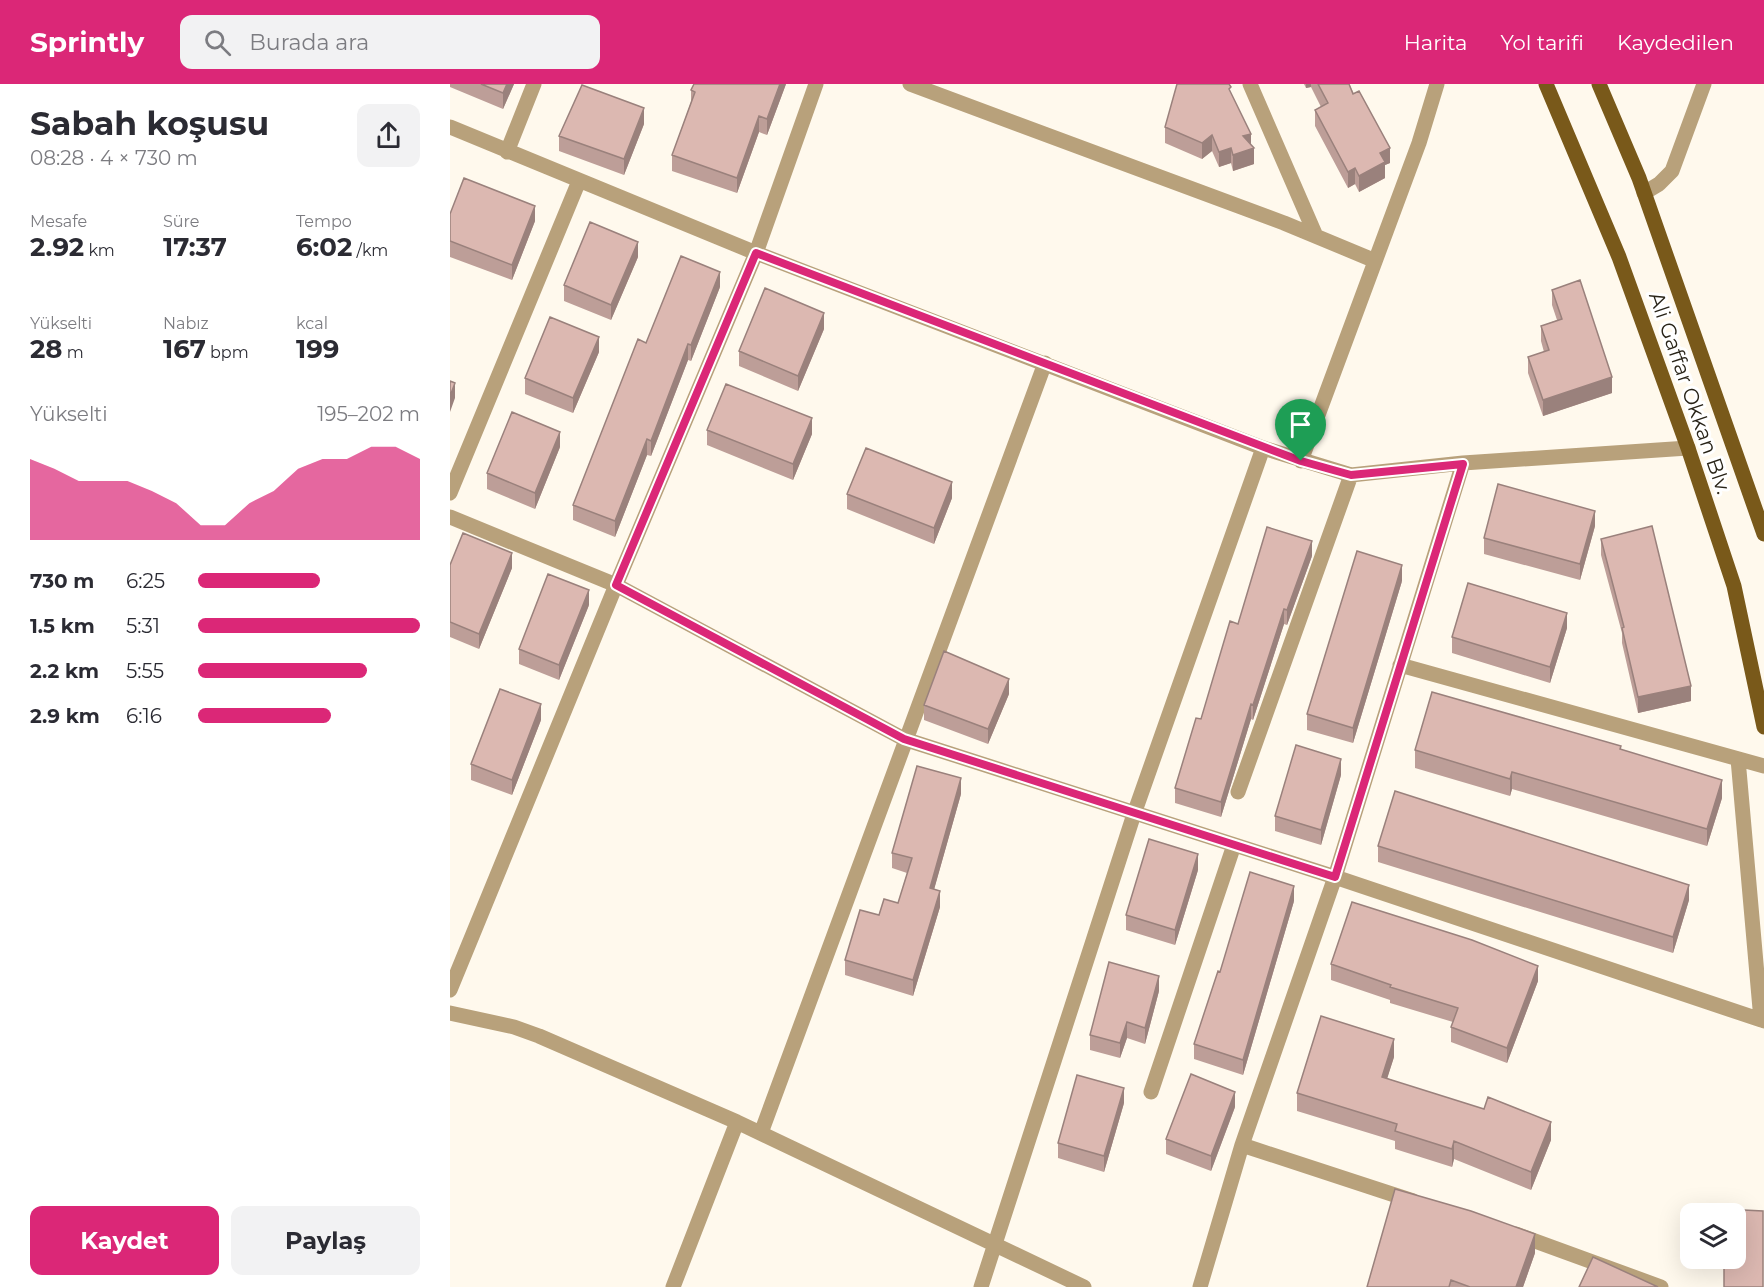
<!DOCTYPE html>
<html lang="tr">
<head>
<meta charset="utf-8">
<style>
	body { margin:0; font-family:Montserrat,sans-serif; background:#f2f2f3; color:#2b2b33; height:100vh; display:flex; flex-direction:column; font-size:22px; white-space:nowrap }
	* { box-sizing:border-box; margin:0 }
	p { font-size:20px; color:#7c7c81 }
	.icon { flex:none; width:33px; height:33px; fill:none; stroke:currentColor; stroke-width:2; stroke-linecap:round; stroke-linejoin:round }
	.map { position:relative; flex:1; overflow:hidden }
	.drawer { display:flex; flex-direction:column; background:#fff; width:450px }
	.drawer>* { flex:none }
	.buttons { position:absolute; left:1230px; top:1119px; display:grid; gap:12px }
	.buttons a { display:grid; place-items:center; width:66px; height:66px; border-radius:12px; background:#fff; box-shadow:0 6px 24px #0002; font-size:30px }
	.pin { position:absolute; display:grid; place-items:center; width:51px; height:51px; color:#fff; margin:-62px -26px; border-radius:50% 50% 50% 0; rotate:-45deg; box-shadow:0 0 6px #0007 }
	.pin .icon { rotate:45deg }
	.round { display:grid; place-items:center; flex:none; width:63px; height:63px; border-radius:12px; background:#f2f2f3 }
	.overview { display:flex; align-items:center; justify-content:space-between; height:102px; padding:0 30px }
	h1 { font-size:33px; font-weight:700; line-height:45px }
	.figures { display:grid; grid-template-columns:repeat(3,1fr); gap:9px; height:102px; padding:6px 30px }
	.figures div { display:grid; align-content:center }
	.figures b { font-size:26px; font-weight:700 }
	.figures small { font-size:16px; font-weight:400 }
	.figures p { font-size:16px }
	.chart { height:168px; padding:12px 30px }
	.chart p { display:flex; justify-content:space-between }
	.chart svg { width:100%; height:108px; margin-top:6px; fill:#db2777; opacity:.7 }
	.cta { display:flex; gap:12px; margin-top:auto; padding:12px 30px }
	.cta a { flex:1; height:69px; border-radius:12px; background:#db2777; color:#fff; font-size:24px; font-weight:700; line-height:69px; text-align:center }
	.cta a+a { background:#f2f2f3; color:#2b2b33 }
	ul { padding:0 30px; list-style:none; font-size:20px }
	li { display:grid; grid-template-columns:96px 72px 1fr; align-items:center; height:45px }
	li i { height:15px; border-radius:8px; background:#db2777 }
	header { display:flex; align-items:center; gap:36px; box-sizing:border-box; height:84px; padding:0 30px; background:#db2777; color:#fff }
	header strong { font-size:28px }
	nav { display:flex; gap:33px; margin-inline-start:auto; font-size:21px }
	.search { width:420px; height:54px; background:#f2f2f3; display:flex; align-items:center; gap:15px; box-sizing:border-box; padding:0 21px; border-radius:12px; color:#7c7c81; font-size:22px }
	main { display:flex; flex:1; min-height:0 }
	.map>svg:first-child { display:block }
	.lines { fill:none; stroke-linecap:round; stroke-linejoin:round }
	.minor { stroke:#b8a17b; stroke-width:15 }
	.major { stroke:#79591a; stroke-width:15 }
	.wall { fill:#bd9e98 }
	.shaded-wall { fill:#9a817c }
	.building { fill:#dcb8b1; stroke:#9a817c; stroke-width:1.5 }
	.route-casing { stroke:#fff; stroke-width:12 }
	.route { stroke:#db2777; stroke-width:8 }
	.labels { text-anchor:middle; stroke-width:6; stroke-linejoin:round; paint-order:stroke }
	.street-label { font-size:21px; fill:#282317; stroke:#fff }
</style>
</head>
<body>
<header>
<strong>Sprintly</strong>
<div class="search"><svg class="icon" aria-label="search" viewBox="0 0 24 24"><circle cx="10" cy="10" r="6"/><path d="M15 15l6 6"/></svg>Burada ara</div>
<nav><a>Harita</a><a>Yol tarifi</a><a>Kaydedilen</a></nav>
</header>
<main>
<section class="drawer">
<div class="overview"><div><h1>Sabah koşusu</h1><p>08:28 · 4 × 730 m</p></div><a class="round"><svg class="icon" aria-label="share" viewBox="0 0 24 24"><path d="M12 15V3M7 8l5-5 5 5M5 13v7h14v-7"/></svg></a></div>
<div class="figures">
<div><p>Mesafe</p><b>2.92<small> km</small></b></div>
<div><p>Süre</p><b>17:37</b></div>
<div><p>Tempo</p><b>6:02<small> /km</small></b></div>
</div>
<div class="figures">
<div><p>Yükselti</p><b>28<small> m</small></b></div>
<div><p>Nabız</p><b>167<small> bpm</small></b></div>
<div><p>kcal</p><b>199</b></div>
</div>
<div class="chart"><p><span>Yükselti</span>195–202 m</p>
<svg viewBox="0 0 160 44" preserveAspectRatio="none"><path d="M0 44V11L10 15L20 20L30 20L40 20L50 24L60 29L70 38L80 38L90 29L100 24L110 15L120 11L130 11L140 6L150 6L160 11V44z"/></svg>
</div>
<ul>
<li><b>730 m</b>6:25<i style="width:55%"></i></li>
<li><b>1.5 km</b>5:31<i style="width:100%"></i></li>
<li><b>2.2 km</b>5:55<i style="width:76%"></i></li>
<li><b>2.9 km</b>6:16<i style="width:60%"></i></li>
</ul>
<div class="cta"><a>Kaydet</a><a>Paylaş</a></div>
</section>
<div class="map">
<svg width="1314" height="1203" viewBox="0 0 1314 1203">
	<rect width="100%" height="100%" fill="#fff9ed"/>
	<g class="lines">
		<path class="minor" d="M 460,0 L 834,139 L 923,176
			M 800,0 L 866,152
			M 0,43 L 306,169 L 813,364 L 901,391 L 1013,379 L 1238,364
			M 57,68 L 84,0
			M 1194,109 L 1209,100 L 1222,87 L 1254,0
			M 851,377 L 969,59 L 987,0
			M 0,409 L 129,97
			M 0,433 L 166,501 L 454,655 L 885,793 L 1314,937
			M 950,581 L 1314,682
			M 1288,675 L 1311,936
			M 788,708 L 901,391
			M 0,906 L 166,501 L 306,169 L 366,0
			M 0,929 L 64,943 L 89,952 L 287,1038 L 634,1203
			M 701,1008 L 784,761
			M 311,1049 L 595,279
			M 792,1061 L 963,1117
			M 1066,1150 L 1211,1203
			M 223,1203 L 287,1038
			M 531,1203 L 684,730 L 813,364
			M 750,1203 L 792,1061 L 885,793 L 1013,379"/>
		<path class="major" d="M 1096,0 L 1169,173 L 1238,364 L 1284,502 L 1314,643
			M 1149,0 L 1189,94 L 1314,450"/>
	</g>
	<path class="wall" d="M 0,0 L 64,0 L 53,25 L 0,3 Z
		M 336,0 L 317,51 L 309,48 L 287,109 L 222,87 L 222,71 L 241,18 L 241,6 Z
		M 854,0 L 899,0 L 940,79 L 935,81 L 935,94 L 909,108 L 905,100 L 898,104 L 865,42 L 865,26 L 871,23 L 861,3 L 856,4 Z
		M 781,9 L 801,62 L 804,80 L 783,87 L 781,79 L 769,83 L 762,67 L 752,75 L 715,59 L 715,43 Z
		M 194,40 L 174,91 L 109,67 L 109,52 Z
		M 0,130 L 85,137 L 62,196 L 0,173 Z
		M 188,173 L 161,236 L 114,217 L 114,201 Z
		M 270,203 L 241,277 L 238,276 L 201,372 L 197,371 L 165,453 L 123,436 L 123,421 L 196,259 Z
		M 1102,206 L 1162,309 L 1093,332 L 1078,289 L 1078,273 L 1094,268 L 1091,257 L 1091,242 L 1107,236 L 1102,221 Z
		M 374,245 L 348,307 L 289,282 L 289,267 Z
		M 149,268 L 123,329 L 75,310 L 75,294 Z
		M 257,346 L 362,350 L 343,396 L 257,361 Z
		M 110,363 L 85,425 L 37,405 L 37,389 Z
		M 397,410 L 502,414 L 484,460 L 397,425 Z
		M 1145,442 L 1130,496 L 1034,470 L 1034,454 Z
		M 1151,455 L 1241,617 L 1188,629 L 1172,559 L 1172,549 L 1151,471 Z
		M 862,472 L 837,541 L 834,540 L 803,636 L 801,635 L 771,733 L 725,719 L 725,704 L 788,540 Z
		M 0,481 L 62,484 L 29,565 L 0,553 Z
		M 952,497 L 903,659 L 857,646 L 857,630 Z
		M 139,521 L 109,596 L 69,580 L 69,565 Z
		M 1117,544 L 1100,599 L 1002,569 L 1002,553 Z
		M 559,610 L 538,660 L 474,636 L 474,621 Z
		M 91,636 L 62,711 L 21,696 L 21,680 Z
		M 965,666 L 1171,666 L 1272,714 L 1257,762 L 1062,705 L 1060,712 L 965,684 Z
		M 891,691 L 871,761 L 825,747 L 825,732 Z
		M 511,710 L 484,805 L 490,823 L 463,912 L 395,891 L 395,876 L 429,831 L 448,819 L 457,789 L 442,784 L 442,769 Z
		M 928,762 L 1239,816 L 1223,869 L 928,778 Z
		M 748,786 L 725,861 L 676,846 L 676,831 Z
		M 844,817 L 793,991 L 744,975 L 744,960 L 770,888 Z
		M 881,880 L 1088,897 L 1057,979 L 1001,958 L 1001,943 L 1003,938 L 940,919 L 940,916 L 881,896 Z
		M 709,907 L 695,960 L 677,954 L 670,974 L 640,966 L 640,951 Z
		M 944,973 L 937,994 L 1101,1056 L 1081,1106 L 1004,1075 L 1002,1083 L 945,1065 L 945,1057 L 847,1027 L 847,1009 Z
		M 674,1019 L 654,1088 L 608,1074 L 608,1059 Z
		M 785,1023 L 761,1087 L 716,1070 L 716,1055 Z
		M 1085,1169 L 1073,1203 L 917,1203 Z"/>
	<path class="shaded-wall" d="M 57,0 L 64,0 L 53,25 L 53,9 Z
		M 330,0 L 336,0 L 317,51 L 317,35 Z
		M 856,0 L 861,0 L 861,3 L 856,4 Z
		M 194,24 L 194,40 L 174,91 L 174,75 Z
		M 309,32 L 309,48 L 287,109 L 287,94 Z
		M 801,50 L 801,65 L 804,64 L 804,80 L 783,87 L 783,71 L 793,52 Z
		M 762,51 L 762,67 L 752,75 L 752,59 Z
		M 781,64 L 781,79 L 769,83 L 769,68 Z
		M 940,64 L 940,79 L 935,81 L 935,94 L 909,108 L 909,92 L 930,69 Z
		M 905,84 L 905,100 L 898,104 L 898,88 Z
		M 85,122 L 85,137 L 62,196 L 62,181 Z
		M 188,158 L 188,173 L 161,236 L 161,221 Z
		M 270,188 L 270,203 L 241,277 L 241,261 Z
		M 374,229 L 374,245 L 348,307 L 348,292 Z
		M 149,253 L 149,268 L 123,329 L 123,314 Z
		M 238,260 L 238,276 L 201,372 L 201,357 Z
		M 1162,293 L 1162,309 L 1093,332 L 1093,316 Z
		M 5,299 L 5,314 L 0,328 L 0,312 Z
		M 362,334 L 362,350 L 343,396 L 343,380 Z
		M 110,348 L 110,363 L 85,425 L 85,409 Z
		M 197,355 L 197,371 L 165,453 L 165,437 Z
		M 502,398 L 502,414 L 484,460 L 484,444 Z
		M 1145,427 L 1145,442 L 1130,496 L 1130,480 Z
		M 862,457 L 862,472 L 837,541 L 837,526 Z
		M 62,469 L 62,484 L 29,565 L 29,550 Z
		M 952,481 L 952,497 L 903,659 L 903,644 Z
		M 139,506 L 139,521 L 109,596 L 109,581 Z
		M 834,525 L 834,540 L 803,636 L 803,621 Z
		M 1117,529 L 1117,544 L 1100,599 L 1100,583 Z
		M 559,595 L 559,610 L 538,660 L 538,645 Z
		M 1241,602 L 1241,617 L 1188,629 L 1188,613 Z
		M 91,620 L 91,636 L 62,711 L 62,696 Z
		M 801,620 L 801,635 L 771,733 L 771,718 Z
		M 891,675 L 891,691 L 871,761 L 871,746 Z
		M 1062,688 L 1062,705 L 1060,712 L 1060,695 Z
		M 511,694 L 511,710 L 480,820 L 480,804 Z
		M 1272,696 L 1272,714 L 1257,762 L 1257,745 Z
		M 748,770 L 748,786 L 725,861 L 725,846 Z
		M 1239,801 L 1239,816 L 1223,869 L 1223,853 Z
		M 844,802 L 844,817 L 793,991 L 793,976 Z
		M 490,807 L 490,823 L 463,912 L 463,896 Z
		M 1088,882 L 1088,897 L 1057,979 L 1057,964 Z
		M 709,892 L 709,907 L 695,960 L 695,944 Z
		M 677,938 L 677,954 L 670,974 L 670,959 Z
		M 944,955 L 944,973 L 932,1011 L 932,993 Z
		M 674,1004 L 674,1019 L 654,1088 L 654,1072 Z
		M 785,1008 L 785,1023 L 761,1087 L 761,1072 Z
		M 1101,1038 L 1101,1056 L 1081,1106 L 1081,1088 Z
		M 1004,1057 L 1004,1075 L 1002,1083 L 1002,1065 Z
		M 1085,1150 L 1085,1169 L 1073,1203 L 1066,1203 Z"/>
	<path class="building" d="M 31,0 L 57,0 L 53,9 Z
		M 244,0 L 330,0 L 317,35 L 309,32 L 287,94 L 222,71 L 245,8 L 241,6 Z
		M 727,0 L 779,0 L 781,3 L 779,5 L 801,50 L 793,52 L 804,64 L 783,71 L 781,64 L 769,68 L 762,51 L 752,59 L 715,43 Z
		M 868,0 L 899,0 L 903,10 L 909,7 L 940,64 L 930,69 L 935,78 L 909,92 L 905,84 L 898,88 L 865,26 L 878,19 Z
		M 132,1 L 194,24 L 174,75 L 109,52 Z
		M 14,94 L 85,122 L 62,181 L 0,157 L 0,130 Z
		M 140,138 L 188,158 L 161,221 L 114,201 Z
		M 231,172 L 270,188 L 241,261 L 238,260 L 201,357 L 197,355 L 165,437 L 123,421 L 188,255 L 196,259 Z
		M 1130,196 L 1162,293 L 1093,316 L 1078,273 L 1099,266 L 1091,242 L 1112,235 L 1102,206 Z
		M 315,204 L 374,229 L 348,292 L 289,267 Z
		M 100,233 L 149,253 L 123,314 L 75,294 Z
		M 0,297 L 5,299 L 0,312 Z
		M 276,300 L 362,334 L 343,380 L 257,346 Z
		M 62,328 L 110,348 L 85,409 L 37,389 Z
		M 416,364 L 502,398 L 484,444 L 397,410 Z
		M 1048,400 L 1145,427 L 1130,480 L 1034,454 Z
		M 1202,442 L 1241,602 L 1188,613 L 1172,544 L 1174,543 L 1151,455 Z
		M 817,443 L 862,457 L 837,526 L 834,525 L 803,621 L 801,620 L 771,718 L 725,704 L 746,634 L 751,635 L 780,537 L 788,540 Z
		M 13,449 L 62,469 L 29,550 L 0,538 L 0,481 Z
		M 907,467 L 952,481 L 903,644 L 857,630 Z
		M 98,490 L 139,506 L 109,581 L 69,565 Z
		M 1018,499 L 1117,529 L 1100,583 L 1002,553 Z
		M 494,567 L 559,595 L 538,645 L 474,621 Z
		M 50,605 L 91,620 L 62,696 L 21,680 Z
		M 982,608 L 1171,662 L 1170,665 L 1272,696 L 1257,745 L 1062,688 L 1060,695 L 965,666 Z
		M 846,661 L 891,675 L 871,746 L 825,732 Z
		M 467,682 L 511,694 L 480,804 L 490,807 L 463,896 L 395,876 L 410,826 L 429,831 L 434,815 L 448,819 L 462,774 L 442,769 Z
		M 945,707 L 1239,801 L 1223,853 L 928,762 Z
		M 699,755 L 748,770 L 725,846 L 676,831 Z
		M 800,788 L 844,802 L 793,976 L 744,960 L 768,887 L 770,888 Z
		M 902,818 L 1022,856 L 1088,882 L 1057,964 L 1001,943 L 1008,924 L 940,903 L 941,901 L 881,880 Z
		M 659,878 L 709,892 L 695,944 L 677,938 L 670,959 L 640,951 Z
		M 871,932 L 944,955 L 932,993 L 1034,1025 L 1038,1013 L 1101,1038 L 1081,1088 L 1004,1057 L 1002,1065 L 945,1047 L 947,1040 L 847,1009 Z
		M 741,990 L 785,1008 L 761,1072 L 716,1055 Z
		M 627,991 L 674,1004 L 654,1072 L 608,1059 Z
		M 945,1105 L 1021,1127 L 1085,1150 L 1066,1203 L 1020,1203 L 1001,1196 L 999,1203 L 917,1203 Z
		M 1273,1125 L 1313,1127 L 1313,1203 L 1274,1203 L 1274,1174 L 1286,1174 L 1286,1130 L 1273,1130 Z
		M 1143,1173 L 1208,1203 L 1129,1203 Z"/>
	<g class="lines">
		<defs>
			<path id="route" d="M 306,169 L 851,377 L 901,391 L 1013,380 L 885,793 L 454,655 L 166,501 Z"/>
		</defs>
		<use href="#route" class="route-casing"/>
		<use href="#route" class="route"/>
	</g>
	<g class="labels">
		<g class="street-label">
			<text transform="translate(1240 309) rotate(71)" y="7">Ali Gaffar Okkan Blv.</text>
		</g>
	</g>
</svg>
<div class="buttons">
<a><svg class="icon" aria-label="layers" viewBox="0 0 24 24"><path d="M12 4l9 5-9 5-9-5zM3 14l9 5 9-5"/></svg></a>
</div>
<div class="pin" style="left:851px;top:377px;background:#1e9e55"><svg class="icon" aria-label="arrive" viewBox="0 0 24 24"><path d="M6 21V4h12l-3 4 3 4H6"/></svg></div>
</div>
</main>
</body>
</html>
